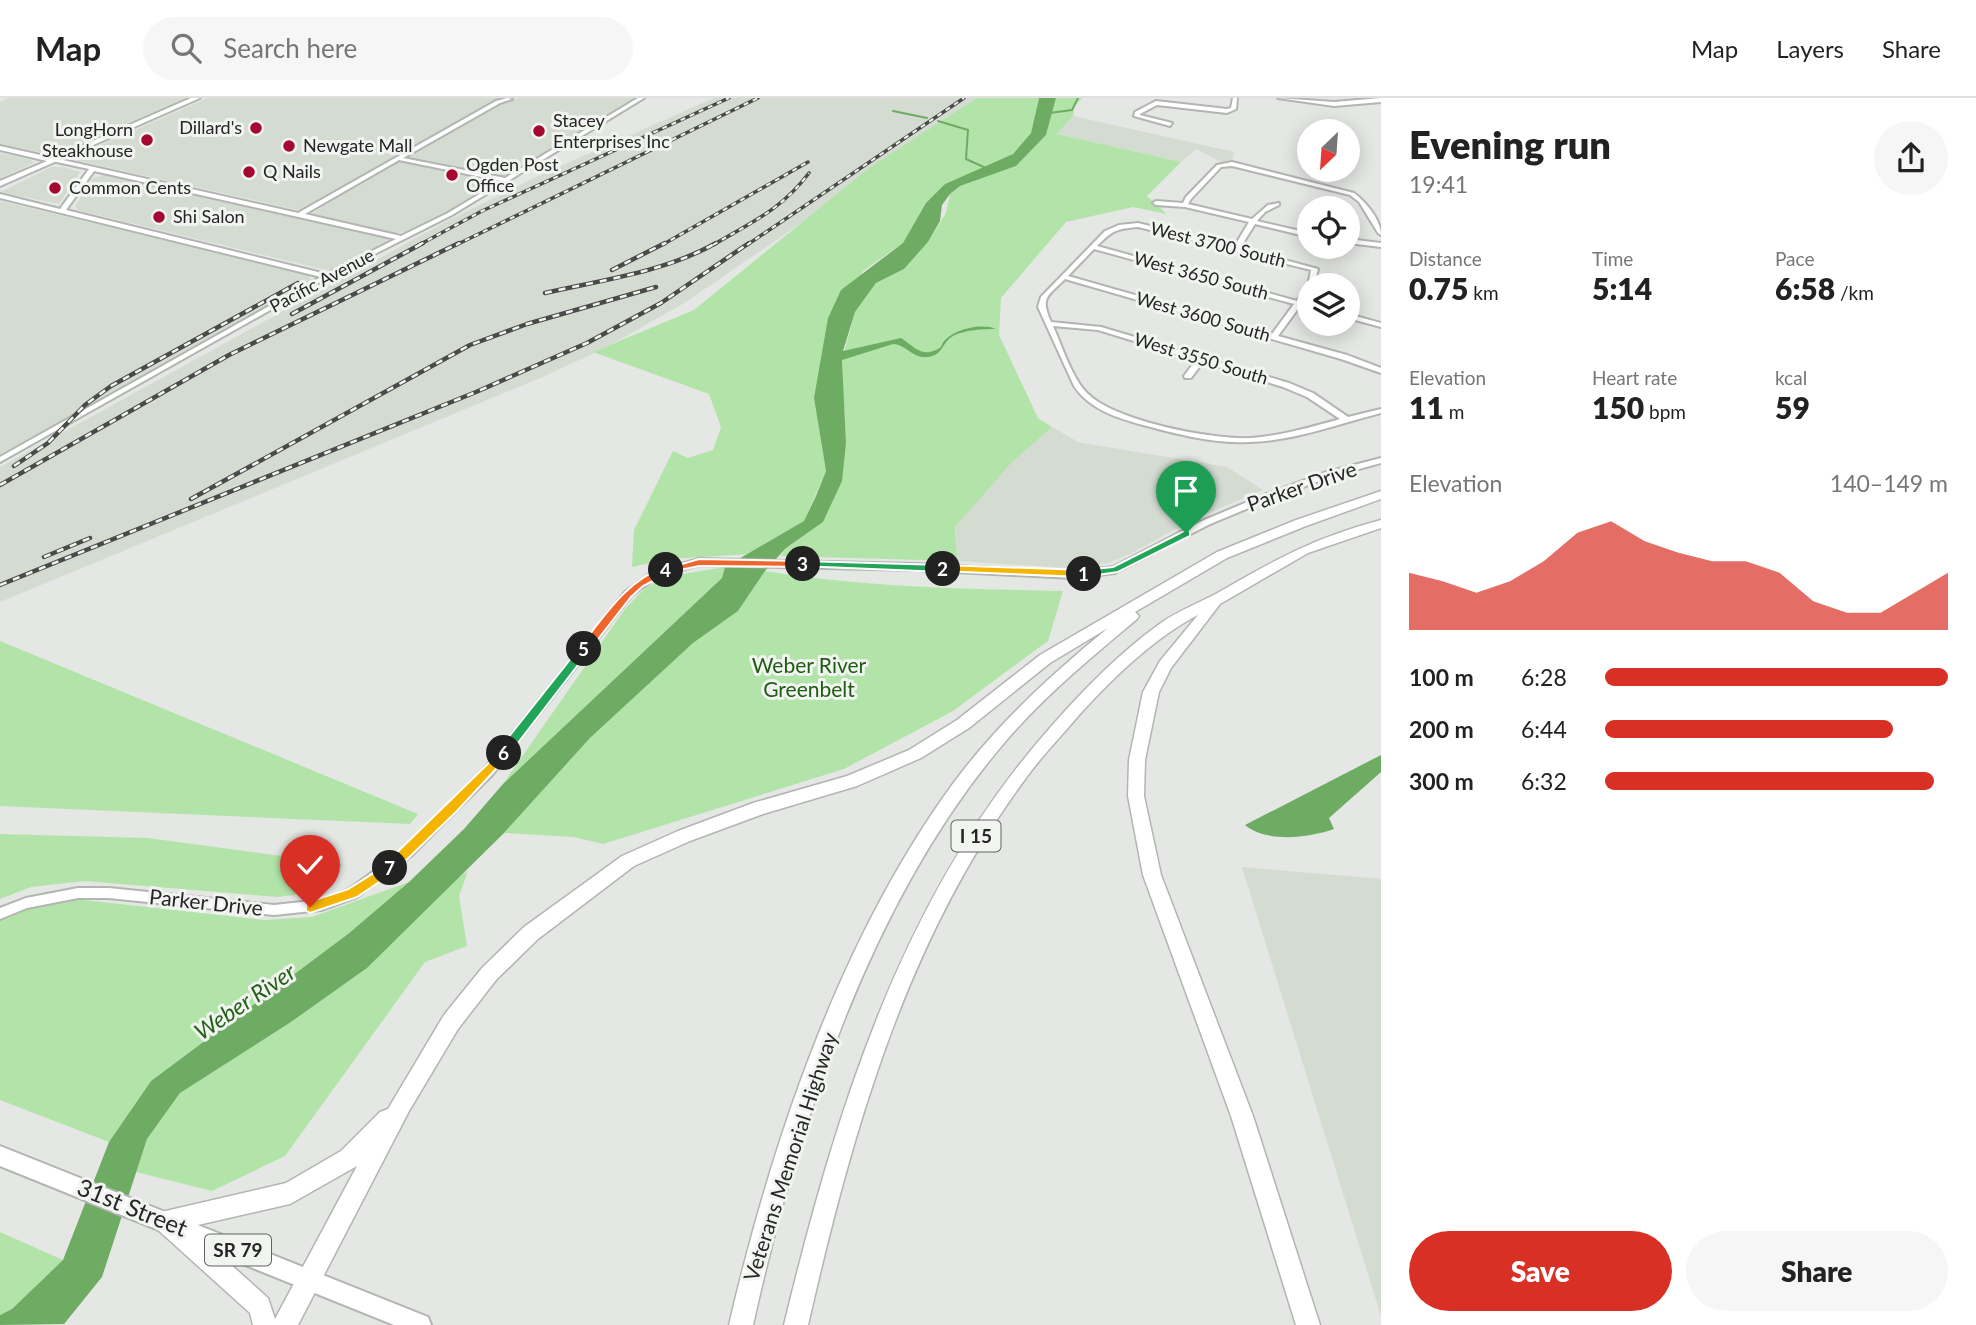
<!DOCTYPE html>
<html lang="en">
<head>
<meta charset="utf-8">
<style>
	body { margin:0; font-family:Lato,sans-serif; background:#f6f6f6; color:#222; height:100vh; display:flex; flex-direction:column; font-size:26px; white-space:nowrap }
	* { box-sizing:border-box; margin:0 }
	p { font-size:23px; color:#767676 }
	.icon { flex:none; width:38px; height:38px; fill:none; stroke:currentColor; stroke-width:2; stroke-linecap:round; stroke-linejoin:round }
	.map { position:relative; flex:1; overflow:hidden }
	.panel { display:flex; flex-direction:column; background:#fff; width:595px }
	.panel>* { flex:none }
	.needle { width:46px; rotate:205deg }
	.tools { position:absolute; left:1297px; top:21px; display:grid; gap:14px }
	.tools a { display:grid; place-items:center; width:63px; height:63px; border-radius:50%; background:#fff; box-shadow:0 4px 18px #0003; font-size:35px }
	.pin { position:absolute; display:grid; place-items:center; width:60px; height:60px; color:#fff; margin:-72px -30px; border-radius:50% 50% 50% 0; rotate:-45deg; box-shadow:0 0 7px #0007 }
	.pin .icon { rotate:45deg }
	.km { position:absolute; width:35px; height:35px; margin:-18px; border-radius:50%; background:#222; color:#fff; font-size:19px; line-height:35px; text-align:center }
	.round { display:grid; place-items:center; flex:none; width:74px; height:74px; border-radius:37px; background:#f6f6f6 }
	.overview { display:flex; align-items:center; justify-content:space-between; height:119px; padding:0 28px }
	h1 { font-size:38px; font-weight:800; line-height:52px }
	.figures { display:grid; grid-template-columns:repeat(3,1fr); gap:10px; height:119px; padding:7px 28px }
	.figures div { display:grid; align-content:center }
	.figures b { font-size:30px; font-weight:800 }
	.figures small { font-size:19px; font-weight:400 }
	.figures p { font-size:19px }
	.chart { height:196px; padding:14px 28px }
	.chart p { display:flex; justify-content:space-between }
	.chart svg { width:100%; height:126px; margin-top:7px; fill:#d93025; opacity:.7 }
	.cta { display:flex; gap:14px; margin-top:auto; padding:14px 28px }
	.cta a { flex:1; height:80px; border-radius:42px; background:#d93025; color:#fff; font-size:28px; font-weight:800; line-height:80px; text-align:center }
	.cta a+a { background:#f6f6f6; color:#222 }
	ul { padding:0 28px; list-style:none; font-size:23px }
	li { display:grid; grid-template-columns:112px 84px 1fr; align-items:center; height:52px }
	li i { height:18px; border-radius:9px; background:#d93025 }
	header { display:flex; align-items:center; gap:42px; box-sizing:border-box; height:98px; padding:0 35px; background:#fff; border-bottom:2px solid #e0e0e0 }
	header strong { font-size:33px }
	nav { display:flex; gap:38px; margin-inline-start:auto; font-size:24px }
	.search { width:490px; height:63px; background:#f6f6f6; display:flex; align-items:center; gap:18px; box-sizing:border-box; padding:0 24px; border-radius:38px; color:#767676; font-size:26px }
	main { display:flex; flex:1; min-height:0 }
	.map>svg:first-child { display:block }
	.built { fill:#d4dcd2 }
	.green { fill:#b2e4a9 }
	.water { fill:#6eac63 }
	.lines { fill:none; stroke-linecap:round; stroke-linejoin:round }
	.stream { stroke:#6eac63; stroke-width:2 }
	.minor-casing { stroke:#b2b5b1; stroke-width:4 }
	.major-casing { stroke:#b2b5b1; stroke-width:4 }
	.highway-casing { stroke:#b2b5b1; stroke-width:3 }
	.minor { fill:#fff; fill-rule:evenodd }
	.major { fill:#fff; fill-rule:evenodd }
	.highway { fill:#fff; fill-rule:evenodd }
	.rail-far1-casing { stroke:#4a4b49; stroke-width:3.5 }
	.rail-casing { stroke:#4a4b49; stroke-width:4.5 }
	.rail-far1 { stroke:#f1f4f0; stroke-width:2; stroke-dasharray:5; stroke-linecap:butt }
	.rail { stroke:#f1f4f0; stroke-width:2.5; stroke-dasharray:7; stroke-linecap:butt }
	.split-1 { fill:#22a559; stroke:#fff; stroke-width:2 }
	.split-2 { fill:#f5b400; stroke:#fff; stroke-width:2 }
	.split-3 { fill:#22a559; stroke:#fff; stroke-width:2 }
	.split-4 { fill:#f0652b; stroke:#fff; stroke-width:2 }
	.split-5 { fill:#f0652b; stroke:#fff; stroke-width:2 }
	.split-6 { fill:#22a559; stroke:#fff; stroke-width:2 }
	.split-7 { fill:#f5b400; stroke:#fff; stroke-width:2 }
	.split-8 { fill:#f5b400; stroke:#fff; stroke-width:2 }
	.poi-dot { fill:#a50830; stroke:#f1f4f0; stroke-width:2.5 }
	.labels { text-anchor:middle; stroke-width:6; stroke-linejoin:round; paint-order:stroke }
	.far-poi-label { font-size:18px; fill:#252625; stroke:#f1f4f0; text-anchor:start }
	.far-street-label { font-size:18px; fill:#252625; stroke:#f1f4f0 }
	.shield { fill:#f1f4f0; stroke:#626462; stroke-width:2 }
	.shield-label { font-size:19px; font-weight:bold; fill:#252625 }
	.street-label { font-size:21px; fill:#252625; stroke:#f1f4f0 }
	.park-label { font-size:21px; fill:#1f5c13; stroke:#f1f4f0 }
	.water-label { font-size:23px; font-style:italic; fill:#246118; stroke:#f1f4f0 }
	.near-street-label { font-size:24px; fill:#252625; stroke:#f1f4f0 }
</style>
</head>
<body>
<header>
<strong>Map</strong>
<div class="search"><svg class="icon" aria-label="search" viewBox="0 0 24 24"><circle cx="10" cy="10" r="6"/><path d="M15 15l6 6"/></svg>Search here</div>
<nav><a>Map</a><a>Layers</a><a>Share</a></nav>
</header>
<main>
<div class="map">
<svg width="1381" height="1227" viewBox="0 0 1381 1227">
	<rect width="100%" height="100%" fill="#e4e7e3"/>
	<path class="built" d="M 9,0 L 185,0 L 61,54 L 49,56 L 0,46 L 0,4 Z
		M 208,0 L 505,0 L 492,4 L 322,102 L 298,112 L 75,62 L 78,57 Z
		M 518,0 L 637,0 L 456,110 L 409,134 L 393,135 L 312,116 L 346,93 L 502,6 Z
		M 714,0 L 983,0 L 686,204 L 605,250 L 538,281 L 0,504 L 0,369 L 447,123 L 534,80 Z
		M 1073,18 L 1234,54 L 1232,64 L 1219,63 L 1196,51 L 1181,64 L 1057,36 Z
		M 0,55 L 31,62 L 34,65 L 0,80 Z
		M 52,69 L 64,69 L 80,74 L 59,106 L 0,94 Z
		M 103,77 L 383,138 L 389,142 L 386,146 L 342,169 L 326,172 L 77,112 L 75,108 L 93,80 Z
		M 0,103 L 307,177 L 313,183 L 0,359 Z
		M 1052,329 L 1078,344 L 1227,369 L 1263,392 L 1192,422 L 1132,455 L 1108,465 L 1067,470 L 957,463 L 955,429 L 1011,362 Z
		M 1242,769 L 1381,781 L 1381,1218 Z"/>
	<path class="green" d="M 977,0 L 1039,0 L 1031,35 L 1013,56 L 945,86 L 922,114 L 903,145 L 863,173 L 814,300 L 826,373 L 804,423 L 751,456 L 669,461 L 632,469 L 634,432 L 673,353 L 688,360 L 713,352 L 721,329 L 709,296 L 593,254 L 694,212 L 869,70 Z
		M 1056,0 L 1082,0 L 1075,8 L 1073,18 L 1057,36 L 1181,64 L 1147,98 L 1167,116 L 1133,109 L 1066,124 L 1001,200 L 999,237 L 1038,320 L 1052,329 L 1012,364 L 955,429 L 957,463 L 781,458 L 786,450 L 823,424 L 846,345 L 842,262 L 855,214 L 876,185 L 904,171 L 928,144 L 946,115 L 950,96 L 960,88 L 1016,68 L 1046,37 Z
		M 725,469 L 722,480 L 503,686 L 625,511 L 646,489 L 671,478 Z
		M 765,473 C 863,489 964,491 1063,493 L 1048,543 L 953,613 L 844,671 L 603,746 L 574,739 L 504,735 L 590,640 L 693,545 L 738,513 Z
		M 0,543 L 418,716 L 410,726 L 0,708 Z
		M 0,736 L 148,740 L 342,766 L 324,793 L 278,799 L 85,783 L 31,789 L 0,801 Z
		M 468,773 L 459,798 L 467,848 L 425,864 L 285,1058 L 212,1093 L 136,1074 L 147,1041 L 180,995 L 291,924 L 367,870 L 454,782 Z
		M 409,784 L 348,836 L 151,983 L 109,1044 L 0,1002 L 0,821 L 25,810 L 74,801 L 265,822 L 312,819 Z
		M 0,1134 L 63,1162 L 12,1211 L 0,1217 Z"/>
	<path class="water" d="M 1039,0 L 1056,0 L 1046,37 L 1016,68 L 960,88 L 950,96 L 942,107 L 940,123 L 928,144 L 904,171 L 876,185 L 855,214 L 843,253 L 901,240 C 916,250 923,261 941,249 C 946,232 982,224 996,231 C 984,231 956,232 948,242 C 941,250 941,257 928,259 C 913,261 907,247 893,246 L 842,262 L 846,345 L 842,383 L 823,424 L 786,450 L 765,473 L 738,513 L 693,545 L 590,640 L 504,735 L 367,870 L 291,924 L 180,995 L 147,1041 L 102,1179 L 64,1226 L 0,1227 L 0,1217 L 12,1211 L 63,1162 L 109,1044 L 151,983 L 348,836 L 409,784 L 464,731 L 503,686 L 722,480 L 725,469 L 804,423 L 816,398 L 826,373 L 814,300 L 828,220 L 841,192 L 903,145 L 926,105 L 945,86 L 1013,56 L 1031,35 Z
		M 1381,657 L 1381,674 L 1329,720 L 1334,731 C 1308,740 1267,745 1245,727 Z"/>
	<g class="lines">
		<path class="stream" d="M 893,13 L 927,20
			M 1049,15 L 1072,12 L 1078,0
			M 938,23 L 968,32 L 966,61 L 988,71"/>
		<defs>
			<path id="minor" d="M 507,0 L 512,1 L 500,5 L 403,60 L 505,80 L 638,0 L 644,0 L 452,117 L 329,179 L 0,364 L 0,359 L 321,179 L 0,100 L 0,96 L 60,111 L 89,71 L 52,63 L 51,62 L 54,60 L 298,115 L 496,3 ZM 399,62 L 501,83 L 448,115 L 401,138 L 305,116 ZM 94,73 L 396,141 L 326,176 L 66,112 Z
				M 1233,0 L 1237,0 L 1236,11 L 1227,15 L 1157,7 L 1140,16 L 1140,17 L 1172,25 L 1170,28 L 1134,18 L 1135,14 L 1156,3 L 1227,11 L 1231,10 Z
				M 1278,0 L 1334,4 L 1381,0 L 1381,4 L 1334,8 Z
				M 1232,64 L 1354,95 C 1366,104 1381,122 1381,137 L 1378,135 L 1359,104 L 1350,97 L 1232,68 L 1221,69 L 1191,101 L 1188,106 L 1252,121 L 1268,107 L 1279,105 L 1279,107 L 1265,114 L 1257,123 L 1309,135 L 1309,139 L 1255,126 L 1240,150 L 1318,171 L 1314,187 L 1309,187 L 1309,195 L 1302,204 L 1309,206 L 1309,210 L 1300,208 L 1278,238 L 1347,257 L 1381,270 L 1381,275 L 1341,261 L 1065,181 C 1047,199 1040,199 1051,224 L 1101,229 L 1289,285 L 1313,295 L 1348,319 L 1381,311 L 1381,315 C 1338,326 1294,343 1249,344 C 1214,346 1177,336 1143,327 C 1117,320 1089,311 1074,288 L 1038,209 L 1041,199 L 1105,133 L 1119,127 L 1138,125 L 1234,149 L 1249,124 L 1185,109 L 1156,107 L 1153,105 L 1156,103 L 1183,105 L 1186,99 L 1217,67 ZM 1138,129 L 1311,172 L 1308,188 L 1297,203 L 1097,148 C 1113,132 1116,131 1138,129 ZM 1094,151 L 1294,206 L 1272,236 L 1068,178 ZM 1053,228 L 1098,232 L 1196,262 L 1184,278 L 1185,280 L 1191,280 L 1203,264 L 1283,289 L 1307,299 L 1340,321 C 1311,329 1281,338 1251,340 C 1212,342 1114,323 1087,295 C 1072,280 1062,248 1053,228 Z
				M 1348,141 L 1381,145 L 1381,149 L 1348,145 Z
				M 1348,216 L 1381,225 L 1381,229 L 1348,220 Z
				M 1381,360 L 1381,365 L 1333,378 L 1270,401 L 1208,427 L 1115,475 L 1073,480 L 917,472 L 699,467 L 658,478 L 631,498 L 492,677 L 411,758 L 357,799 L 321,812 L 274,817 L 109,800 L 78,800 L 27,810 L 0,821 L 0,810 L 26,800 L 78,790 L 109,790 L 274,807 L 321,802 L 349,791 L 403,752 L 484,671 L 625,494 L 652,474 L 699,461 L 917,466 L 1073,474 L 1113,469 L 1202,423 L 1264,397 L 1327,374 Z"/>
			<path id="major" d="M 191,0 L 200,0 L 0,88 L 0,83 L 47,63 L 0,52 L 0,48 L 54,60 Z
				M 0,1048 L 428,1219 L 431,1227 L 394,1227 L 0,1068 Z"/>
			<path id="highway" d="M 1381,393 L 1381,401 L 1306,428 L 1227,460 L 1135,514 L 1139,518 L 1137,521 C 1091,560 1044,598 1005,644 C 871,800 797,1028 753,1227 L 729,1227 C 772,1043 840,841 952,687 C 996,627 1051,577 1108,530 L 1050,565 L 969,630 L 921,660 L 857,688 L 763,716 L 690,743 L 634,768 L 538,841 L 496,882 L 458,931 L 409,1013 L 298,1227 L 253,1227 L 250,1215 L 157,1131 L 154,1123 L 157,1115 L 286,1085 L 341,1053 L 380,1014 L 388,1011 L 444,917 L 482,870 L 524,829 L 622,758 L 678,733 L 753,705 L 847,678 L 909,652 L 957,622 L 1040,557 L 1217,454 L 1296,422 ZM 357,1068 L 275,1221 L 268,1200 L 189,1129 L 290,1106 Z
				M 1381,422 L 1381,430 L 1308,455 L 1220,506 L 1171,570 L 1159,594 L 1145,662 L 1144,698 L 1161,777 L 1253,1018 L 1320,1227 L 1296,1227 L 1231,1018 L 1143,777 L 1128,698 L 1129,662 L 1143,594 L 1160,563 L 1198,517 C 1151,541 1101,591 1067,631 C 1053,647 1038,663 1026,680 C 906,841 852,1034 808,1227 L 784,1227 C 836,1013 901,799 1049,631 C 1082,593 1119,555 1161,525 C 1179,512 1202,504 1221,493 C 1278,460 1317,439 1381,422 Z"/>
		</defs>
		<use href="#minor" class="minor-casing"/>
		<use href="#major" class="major-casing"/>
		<use href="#highway" class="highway-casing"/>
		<use href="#minor" class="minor"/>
		<use href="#major" class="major"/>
		<use href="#highway" class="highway"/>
		<defs>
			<path id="rail-far1" d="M 419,147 L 482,113 L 729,0
				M 456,147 L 758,0
				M 662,147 L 808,64
				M 713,147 C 752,124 781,112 809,75
				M 747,147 L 964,0"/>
			<path id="rail" d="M 612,172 L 665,145
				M 545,195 C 602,182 665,174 716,145
				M 292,216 L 423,145
				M 14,368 L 48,345 L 85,307 L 111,288 L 298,185
				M 0,387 L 229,257 L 459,145
				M 191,401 L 470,247 L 527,226 L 656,189
				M 44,459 L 90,440
				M 0,487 L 476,294 L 587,245 L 661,205 L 749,145"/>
		</defs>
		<use href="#rail-far1" class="rail-far1-casing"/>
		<use href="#rail" class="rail-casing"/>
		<use href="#rail-far1" class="rail-far1"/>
		<use href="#rail" class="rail"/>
	</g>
	<path class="split-1" d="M 1186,432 L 1190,433 L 1190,438 L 1118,474 L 1084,479 L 1079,476 L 1084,472 L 1113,469 Z"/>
	<path class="split-2" d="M 943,467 L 1084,472 L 1089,476 L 1084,479 L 940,473 L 938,471 Z"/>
	<path class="split-3" d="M 803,463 L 943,467 L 948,471 L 943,474 L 800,468 L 800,464 Z"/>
	<path class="split-4" d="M 699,461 L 803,463 L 808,466 L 803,469 L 699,468 L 666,475 L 661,472 Z"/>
	<path class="split-5" d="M 666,468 L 670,469 L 670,474 L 643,488 L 631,499 L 588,554 L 580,554 L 580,549 C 605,517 627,482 666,468 Z"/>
	<path class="split-6" d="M 584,548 L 588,549 L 588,554 L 508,658 L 499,658 L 499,651 L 580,549 Z"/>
	<path class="split-7" d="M 504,650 L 508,651 L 508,658 L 457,713 L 394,774 L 385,774 L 385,766 Z"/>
	<path class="split-8" d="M 390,765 L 396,770 L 394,774 L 357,799 L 310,815 L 306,813 L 306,805 L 348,791 Z"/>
	<g class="poi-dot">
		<circle cx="256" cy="30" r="7"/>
		<circle cx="539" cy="33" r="7"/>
		<circle cx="147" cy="42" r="7"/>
		<circle cx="289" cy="48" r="7"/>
		<circle cx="249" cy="74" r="7"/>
		<circle cx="452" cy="77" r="7"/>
		<circle cx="55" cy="90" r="7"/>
		<circle cx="159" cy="119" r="7"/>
	</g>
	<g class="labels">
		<g class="far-poi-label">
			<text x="553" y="29">Stacey<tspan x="553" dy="21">Enterprises Inc</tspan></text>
			<text x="242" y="36" text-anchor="end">Dillard's</text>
			<text x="133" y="38" text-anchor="end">LongHorn<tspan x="133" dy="21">Steakhouse</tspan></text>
			<text x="303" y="54">Newgate Mall</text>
			<text x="466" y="73">Ogden Post<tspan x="466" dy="21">Office</tspan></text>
			<text x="263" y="80">Q Nails</text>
			<text x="69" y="96">Common Cents</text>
			<text x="173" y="125">Shi Salon</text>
		</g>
		<g class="far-street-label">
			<text transform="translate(1218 147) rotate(14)" y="6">West 3700 South</text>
			<text transform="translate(1201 178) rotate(15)" y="6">West 3650 South</text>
			<text transform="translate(322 183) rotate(-28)" y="6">Pacific Avenue</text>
			<text transform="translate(1203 219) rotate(16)" y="6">West 3600 South</text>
			<text transform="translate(1201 261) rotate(17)" y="6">West 3550 South</text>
		</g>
		<g class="shield">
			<rect x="951.5" y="722.5" width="49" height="31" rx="5"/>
			<rect x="205" y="1136.5" width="66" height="31" rx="5"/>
		</g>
		<g class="shield-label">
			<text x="976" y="745">I 15</text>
			<text x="238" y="1159">SR 79</text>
		</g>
		<g class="street-label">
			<text transform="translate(1302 389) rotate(-19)" y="7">Parker Drive</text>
			<text transform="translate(206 805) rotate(6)" y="7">Parker Drive</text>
			<text transform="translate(791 1059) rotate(-72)" y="7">Veterans Memorial Highway</text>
		</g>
		<g class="park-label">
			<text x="809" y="575">Weber River<tspan x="809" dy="24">Greenbelt</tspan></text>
		</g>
		<g class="water-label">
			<text transform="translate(245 904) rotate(-34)" y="8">Weber River</text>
		</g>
		<g class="near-street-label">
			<text transform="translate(132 1110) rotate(22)" y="8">31st Street</text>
		</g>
	</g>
</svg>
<div class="tools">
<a><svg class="needle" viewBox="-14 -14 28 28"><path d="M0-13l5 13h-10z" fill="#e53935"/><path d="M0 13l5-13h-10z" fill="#767676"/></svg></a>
<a><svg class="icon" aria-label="locate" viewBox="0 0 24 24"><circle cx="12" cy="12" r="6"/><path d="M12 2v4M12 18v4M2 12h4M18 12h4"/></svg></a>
<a><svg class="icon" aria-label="layers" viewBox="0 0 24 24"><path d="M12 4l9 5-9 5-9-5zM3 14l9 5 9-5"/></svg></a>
</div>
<div class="pin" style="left:1186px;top:435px;background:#1e9e55"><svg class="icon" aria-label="arrive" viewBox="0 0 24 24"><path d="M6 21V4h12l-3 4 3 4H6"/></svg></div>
<div class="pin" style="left:310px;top:809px;background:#d93025"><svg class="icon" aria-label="check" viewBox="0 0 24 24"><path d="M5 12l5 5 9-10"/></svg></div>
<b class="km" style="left:1084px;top:476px">1</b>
<b class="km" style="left:943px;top:471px">2</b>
<b class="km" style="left:803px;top:466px">3</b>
<b class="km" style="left:666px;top:472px">4</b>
<b class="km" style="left:584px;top:551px">5</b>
<b class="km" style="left:504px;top:655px">6</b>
<b class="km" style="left:390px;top:770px">7</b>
</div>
<section class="panel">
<div class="overview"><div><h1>Evening run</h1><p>19:41</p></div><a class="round"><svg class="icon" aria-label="share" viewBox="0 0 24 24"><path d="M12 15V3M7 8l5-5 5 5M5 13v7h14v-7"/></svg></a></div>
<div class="figures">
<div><p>Distance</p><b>0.75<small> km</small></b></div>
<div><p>Time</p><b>5:14</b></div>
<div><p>Pace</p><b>6:58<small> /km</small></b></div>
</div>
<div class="figures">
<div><p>Elevation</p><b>11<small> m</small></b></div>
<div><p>Heart rate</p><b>150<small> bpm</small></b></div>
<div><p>kcal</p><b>59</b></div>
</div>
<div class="chart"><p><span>Elevation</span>140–149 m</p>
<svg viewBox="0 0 160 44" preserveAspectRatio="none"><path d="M0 44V24L10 27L20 31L30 27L40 20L50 10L60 6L70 13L80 17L90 20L100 20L110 24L120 34L130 38L140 38L150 31L160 24V44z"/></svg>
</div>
<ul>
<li><b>100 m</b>6:28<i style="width:100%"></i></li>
<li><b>200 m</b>6:44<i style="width:84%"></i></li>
<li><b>300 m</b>6:32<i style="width:96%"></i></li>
</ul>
<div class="cta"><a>Save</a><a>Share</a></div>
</section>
</main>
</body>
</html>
